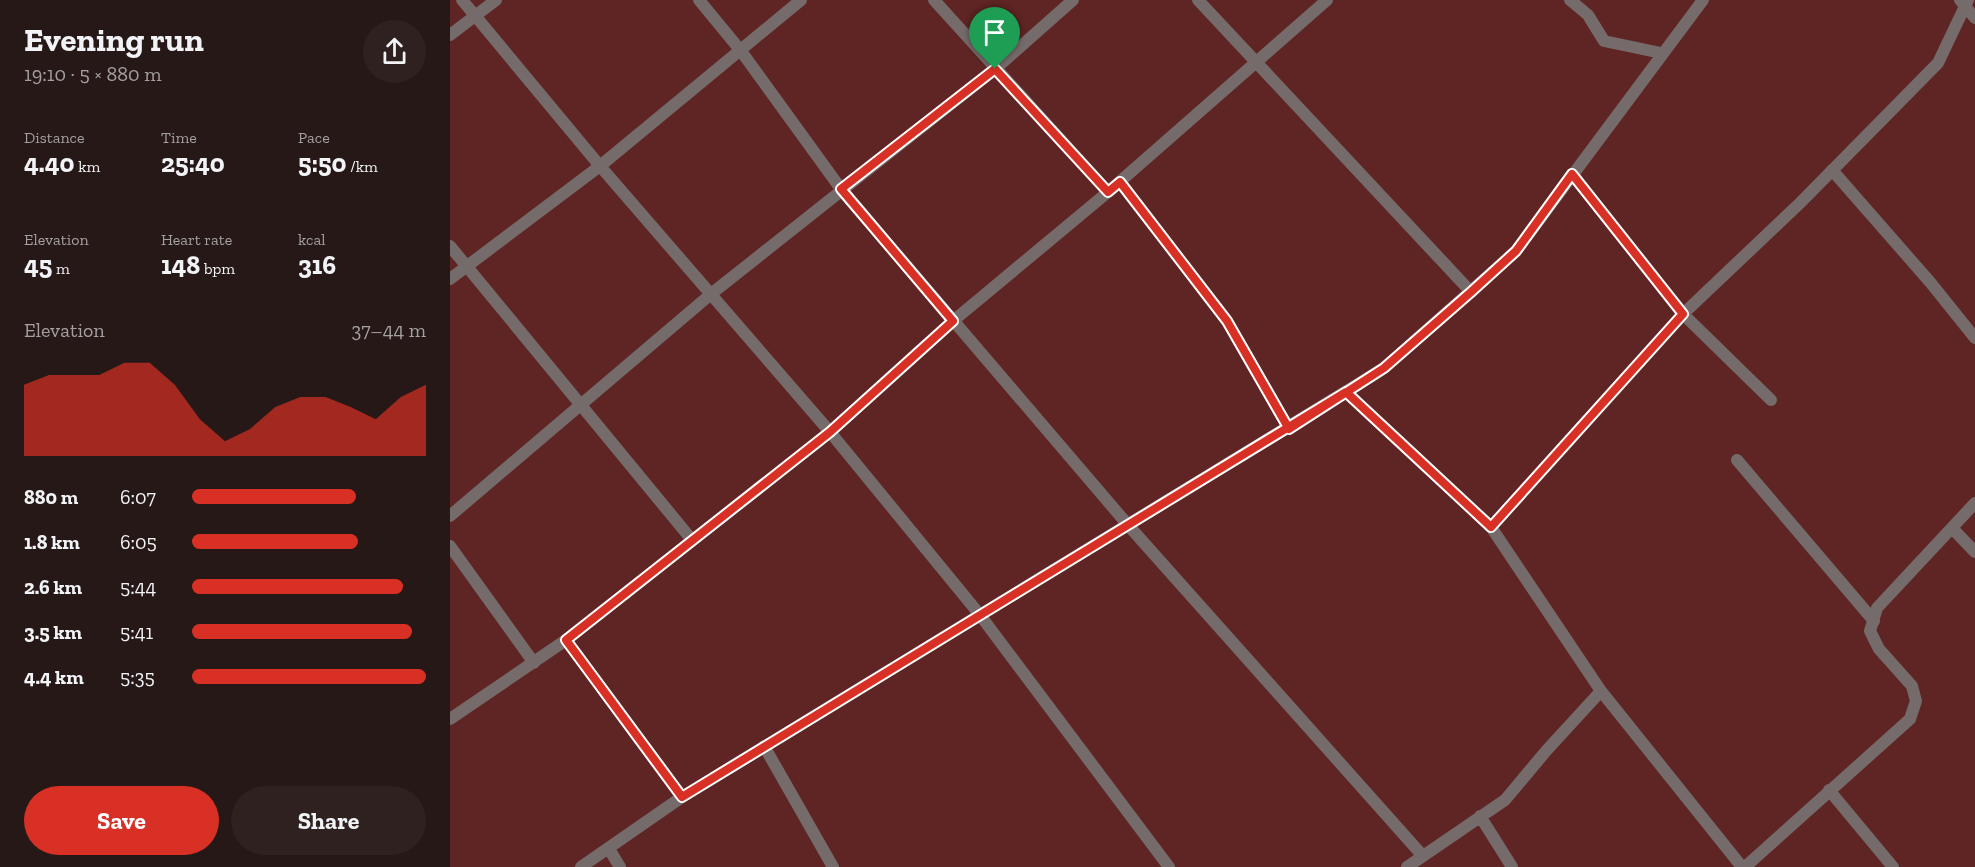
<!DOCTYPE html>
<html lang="en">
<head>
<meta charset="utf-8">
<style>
	body { margin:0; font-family:"Zilla Slab",serif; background:#2e2120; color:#f1f3f6; height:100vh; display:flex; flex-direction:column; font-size:22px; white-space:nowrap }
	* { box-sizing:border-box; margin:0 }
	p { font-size:20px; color:#a4a0a1 }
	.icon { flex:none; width:33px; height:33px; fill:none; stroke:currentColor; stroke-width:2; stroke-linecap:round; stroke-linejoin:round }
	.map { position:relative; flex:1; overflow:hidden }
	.drawer { display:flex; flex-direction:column; background:#261817; width:450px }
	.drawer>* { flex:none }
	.pin { position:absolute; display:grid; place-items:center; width:51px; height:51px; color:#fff; margin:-62px -26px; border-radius:50% 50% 50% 0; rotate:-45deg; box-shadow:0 0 6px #0007 }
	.pin .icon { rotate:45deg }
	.round { display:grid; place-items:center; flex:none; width:63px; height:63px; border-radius:32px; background:#2e2120 }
	.summary { display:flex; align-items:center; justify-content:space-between; height:102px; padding:0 24px }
	h1 { font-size:33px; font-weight:700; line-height:45px }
	.figures { display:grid; grid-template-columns:repeat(3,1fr); gap:9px; height:102px; padding:6px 24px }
	.figures div { display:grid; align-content:center }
	.figures b { font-size:26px; font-weight:700 }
	.figures small { font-size:16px; font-weight:400 }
	.figures p { font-size:16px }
	.chart { height:168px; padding:12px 24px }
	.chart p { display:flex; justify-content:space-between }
	.chart svg { width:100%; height:108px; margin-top:6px; fill:#d93025; opacity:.7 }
	.cta { display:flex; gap:12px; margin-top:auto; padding:12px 24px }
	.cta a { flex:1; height:69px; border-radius:36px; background:#d93025; color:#fff; font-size:24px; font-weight:700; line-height:69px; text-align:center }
	.cta a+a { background:#2e2120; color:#f1f3f6 }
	ul { padding:0 24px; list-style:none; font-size:20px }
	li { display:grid; grid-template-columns:96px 72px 1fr; align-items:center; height:45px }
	li i { height:15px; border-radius:8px; background:#d93025 }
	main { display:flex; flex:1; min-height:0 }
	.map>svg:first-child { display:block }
	.green { fill:#5f2424 }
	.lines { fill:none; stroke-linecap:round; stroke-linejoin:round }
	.minor { stroke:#756b6a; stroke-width:12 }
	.route-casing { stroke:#fff; stroke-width:12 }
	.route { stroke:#d93025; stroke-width:8 }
</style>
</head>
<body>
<main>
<section class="drawer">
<div class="summary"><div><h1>Evening run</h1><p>19:10 · 5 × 880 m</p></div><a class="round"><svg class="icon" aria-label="share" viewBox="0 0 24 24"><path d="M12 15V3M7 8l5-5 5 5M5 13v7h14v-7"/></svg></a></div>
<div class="figures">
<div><p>Distance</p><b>4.40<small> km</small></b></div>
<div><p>Time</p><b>25:40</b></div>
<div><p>Pace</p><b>5:50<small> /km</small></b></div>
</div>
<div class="figures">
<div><p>Elevation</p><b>45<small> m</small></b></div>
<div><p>Heart rate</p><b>148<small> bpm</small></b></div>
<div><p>kcal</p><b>316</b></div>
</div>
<div class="chart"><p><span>Elevation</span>37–44 m</p>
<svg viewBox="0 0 160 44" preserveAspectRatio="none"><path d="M0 44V15L10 11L20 11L30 11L40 6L50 6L60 15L70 29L80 38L90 33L100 24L110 20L120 20L130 24L140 29L150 20L160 15V44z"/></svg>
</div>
<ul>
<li><b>880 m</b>6:07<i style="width:70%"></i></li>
<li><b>1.8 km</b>6:05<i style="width:71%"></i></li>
<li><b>2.6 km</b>5:44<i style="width:90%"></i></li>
<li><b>3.5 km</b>5:41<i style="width:94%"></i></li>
<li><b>4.4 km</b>5:35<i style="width:100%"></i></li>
</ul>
<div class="cta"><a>Save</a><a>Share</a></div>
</section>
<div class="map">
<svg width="1525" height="867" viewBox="0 0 1525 867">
	<rect width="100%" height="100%" fill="#32201f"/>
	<path class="green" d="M 0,0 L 1525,0 L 1525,867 L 0,867 Z"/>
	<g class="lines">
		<path class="minor" d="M 12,0 L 150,166 L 380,432 L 530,615 L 719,867
			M 249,0 L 291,51 L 391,189 L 678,525 L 972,855
			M 484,0 L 658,192
			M 748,0 L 1021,292
			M 1120,0 L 1138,15 L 1154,41 L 1211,53
			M 1510,0 L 1525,18
			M 0,35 L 46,0
			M 1382,170 L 1480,282 L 1525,338
			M 1122,174 L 1233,314 L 1321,400
			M 670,182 L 777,321 L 839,429
			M 0,246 L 242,540
			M 0,279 L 150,166 L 351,0
			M 896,392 L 1041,527 L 1151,691 L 1096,751 L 1055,800 L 957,867
			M 1287,460 L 1424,621
			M 0,516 L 261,294 L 545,69 L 623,0
			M 1041,527 L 1233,314 L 1350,203 L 1488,63 L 1518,0
			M 1502,528 L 1525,552
			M 0,546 L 84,663
			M 116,640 L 232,797
			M 1151,691 L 1292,867
			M 0,719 L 116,640 L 380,432 L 503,321 L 658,192 L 877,0
			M 314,746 L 383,867
			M 1379,790 L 1443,867
			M 1030,816 L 1062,867
			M 159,849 L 170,867
			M 131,867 L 232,797 L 934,368 L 1066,251 L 1253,0
			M 1295,867 L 1460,719 L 1466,701 L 1462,686 L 1429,649 L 1420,631 L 1427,608 L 1525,503"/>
	</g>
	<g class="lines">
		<defs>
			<path id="route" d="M 545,69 L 391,189 L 503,321 L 380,432 L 116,640 L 232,797 L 896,392 L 1041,527 L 1233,314 L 1122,174 L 1066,251 L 1021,292 L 934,368 L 839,429 L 777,321 L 670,182 L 658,192 L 545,69"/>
		</defs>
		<use href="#route" class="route-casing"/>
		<use href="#route" class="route"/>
	</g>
</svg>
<div class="pin" style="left:545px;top:69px;background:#1e9e55"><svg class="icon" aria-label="arrive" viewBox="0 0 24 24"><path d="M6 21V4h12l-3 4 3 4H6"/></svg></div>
</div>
</main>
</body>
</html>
